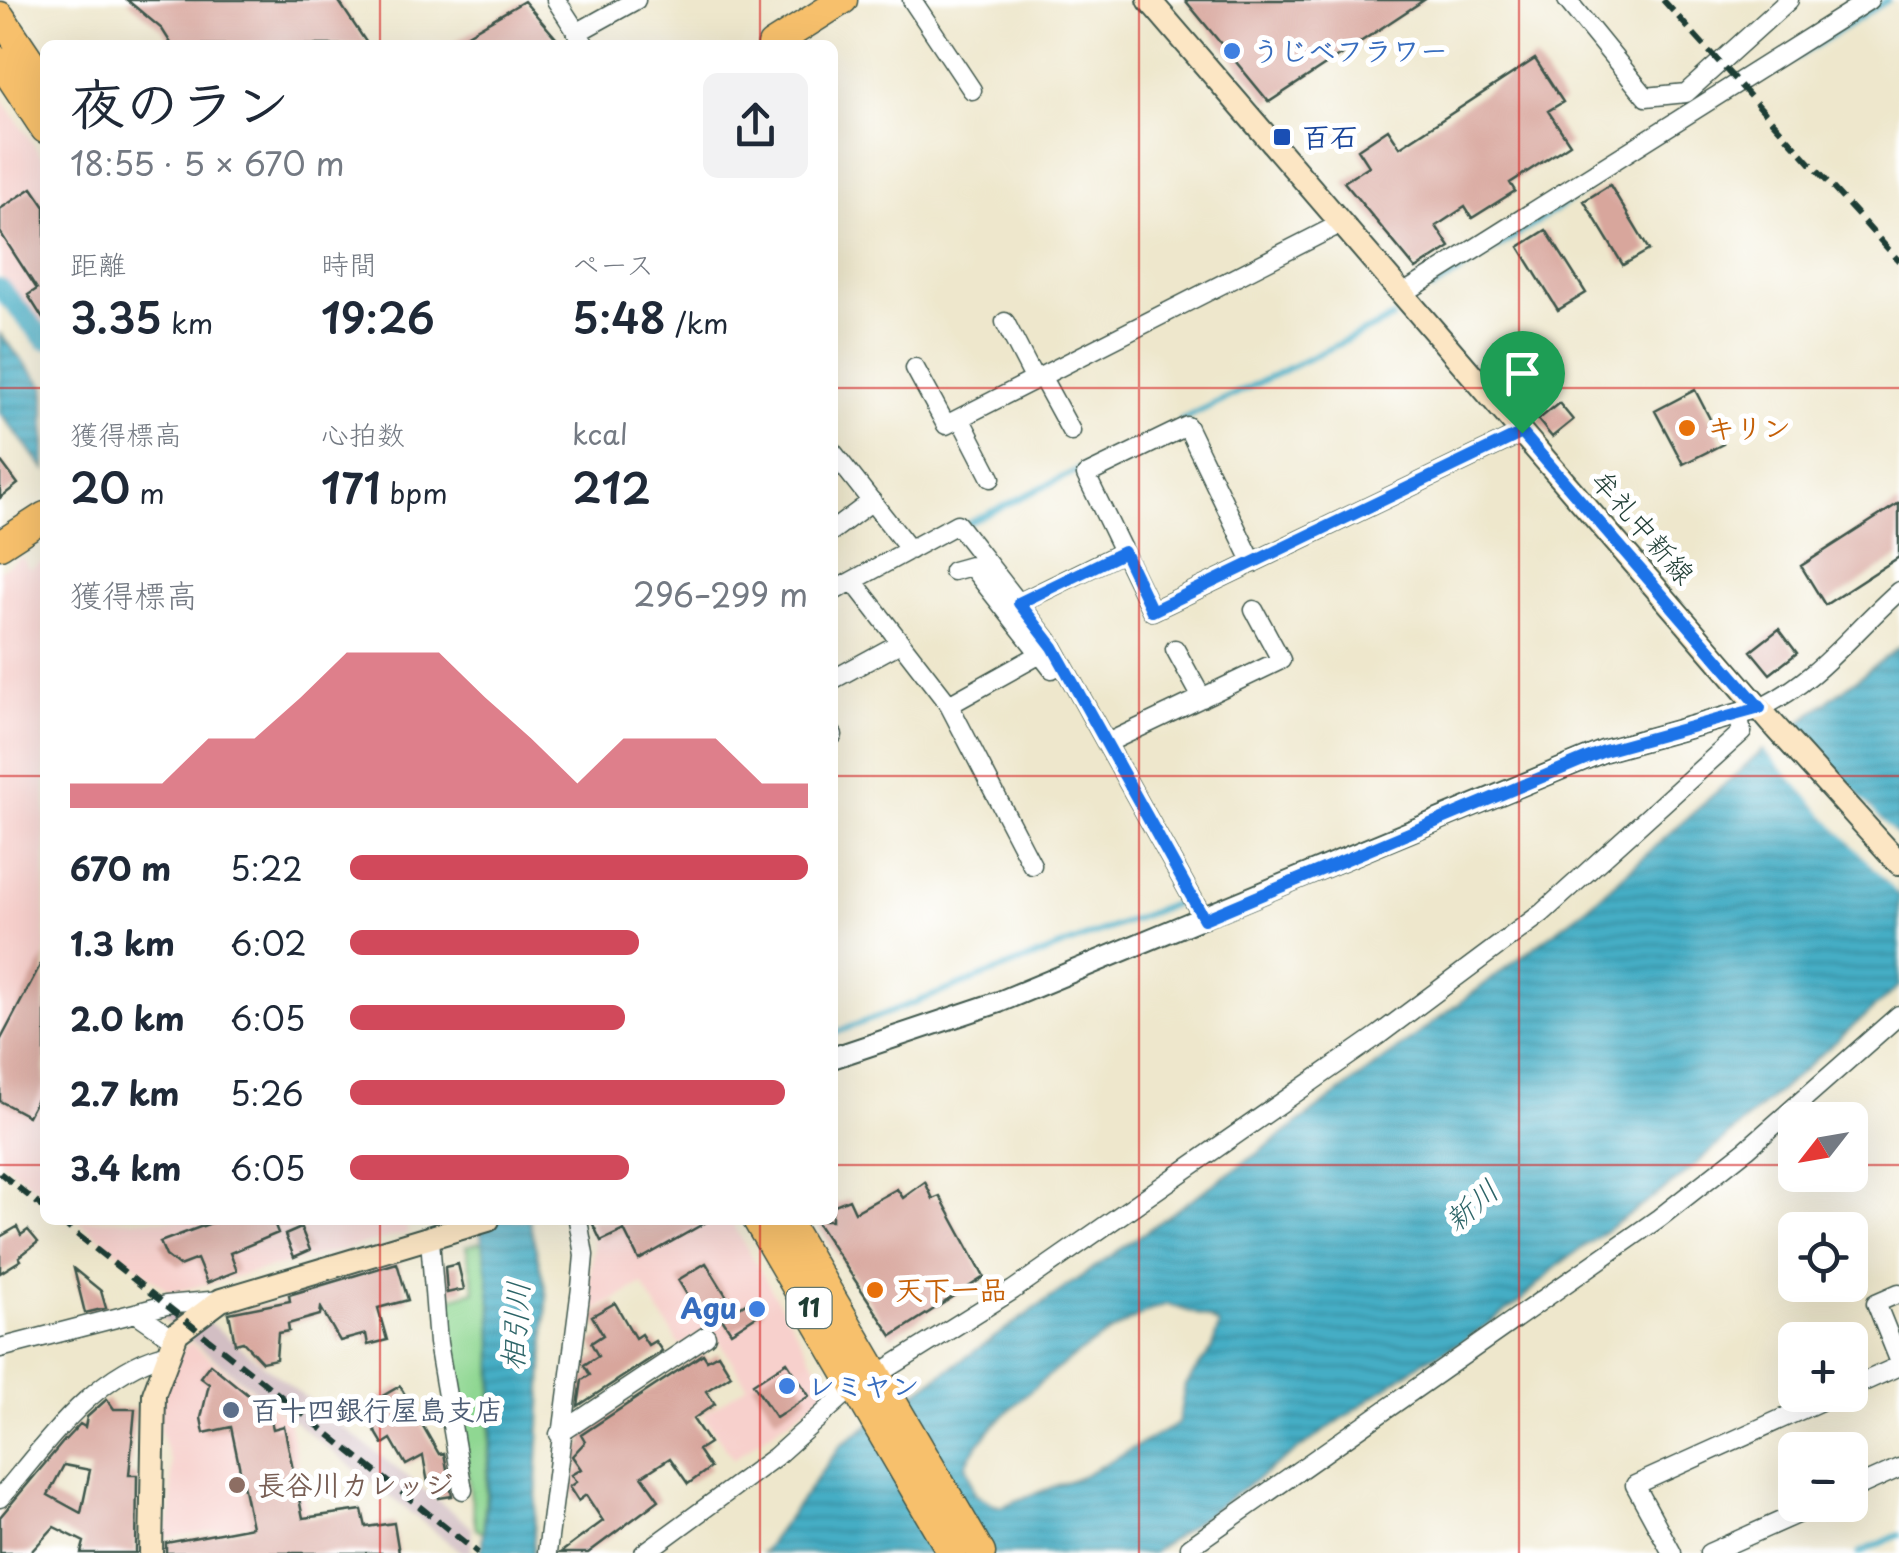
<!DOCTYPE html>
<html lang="ja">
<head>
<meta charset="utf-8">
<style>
	body { margin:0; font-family:"Playpen Sans","Klee One",sans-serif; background:#f2f2f3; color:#1f2937; height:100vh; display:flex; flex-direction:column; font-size:38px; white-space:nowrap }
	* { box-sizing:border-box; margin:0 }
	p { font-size:32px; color:#747a83 }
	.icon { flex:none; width:55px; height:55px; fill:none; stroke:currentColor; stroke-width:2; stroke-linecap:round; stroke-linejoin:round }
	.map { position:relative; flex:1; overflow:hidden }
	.sheet { position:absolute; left:40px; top:40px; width:798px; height:1185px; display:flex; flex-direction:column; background:#fff; border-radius:15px; box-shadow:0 10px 40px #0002 }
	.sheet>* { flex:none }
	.needle { width:65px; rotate:239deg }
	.buttons { position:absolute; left:1778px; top:1102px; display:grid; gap:20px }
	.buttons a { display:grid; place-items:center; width:90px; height:90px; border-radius:15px; background:#fff; box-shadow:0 10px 40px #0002; font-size:50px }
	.pin { position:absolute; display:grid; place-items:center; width:85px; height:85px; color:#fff; margin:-102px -42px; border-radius:50% 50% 50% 0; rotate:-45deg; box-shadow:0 0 10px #0007 }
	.pin .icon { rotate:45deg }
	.round { display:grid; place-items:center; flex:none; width:105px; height:105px; border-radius:15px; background:#f2f2f3 }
	.headline { display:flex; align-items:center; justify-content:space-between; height:170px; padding:0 30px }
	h1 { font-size:55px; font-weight:600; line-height:75px }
	.stats { display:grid; grid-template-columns:repeat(3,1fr); gap:15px; height:170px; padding:10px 30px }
	.stats div { display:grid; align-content:center }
	.stats b { font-size:42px; font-weight:600 }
	.stats small { font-size:28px; font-weight:400 }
	.stats p { font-size:28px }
	.chart { height:280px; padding:20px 30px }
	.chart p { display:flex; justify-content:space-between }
	.chart svg { width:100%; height:180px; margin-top:10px; fill:#d1495b; opacity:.7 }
	ul { padding:0 30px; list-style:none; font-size:32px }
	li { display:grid; grid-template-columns:160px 120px 1fr; align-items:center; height:75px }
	li i { height:25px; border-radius:12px; background:#d1495b }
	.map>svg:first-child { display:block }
	.built { fill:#f7d0cc }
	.industrial { fill:#d2bec3 }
	.green { fill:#8fd792; stroke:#578a63; stroke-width:2.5 }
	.water { fill:url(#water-rules); stroke:#32757c; stroke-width:2.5; fill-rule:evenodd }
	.pier { fill:#eee7cc }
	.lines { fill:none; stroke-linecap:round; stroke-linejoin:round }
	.stream { stroke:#45adc5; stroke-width:6 }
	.canal { stroke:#45adc5; stroke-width:20 }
	.building { fill:#d8a69c; fill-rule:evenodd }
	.minor-casing { stroke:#3e564b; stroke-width:21 }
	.tertiary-casing { stroke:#3e564b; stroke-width:24 }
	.secondary-casing { stroke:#3e564b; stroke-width:26 }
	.primary-casing { stroke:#3e564b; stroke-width:31 }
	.trunk-casing { stroke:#3e564b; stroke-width:31 }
	.minor { stroke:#fff; stroke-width:18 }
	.tertiary { stroke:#fff; stroke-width:20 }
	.secondary { stroke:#fce6c4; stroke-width:22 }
	.primary { stroke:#f7c06c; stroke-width:28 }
	.trunk { stroke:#f7c06c; stroke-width:28 }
	.rail { stroke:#1f3d34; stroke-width:6; stroke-dasharray:15 8; stroke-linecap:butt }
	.route-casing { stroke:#fff; stroke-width:20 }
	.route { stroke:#1a73e8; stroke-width:12 }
	.grid { fill:none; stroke:#d62828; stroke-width:2.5; stroke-opacity:0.55 }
	.shop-dot { fill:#3f7fe0; stroke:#fff; stroke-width:4 }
	.transit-dot { fill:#1a4fb4; stroke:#fff; stroke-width:4 }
	.food-dot { fill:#e8710a; stroke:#fff; stroke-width:4 }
	.service-dot { fill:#5c6f8a; stroke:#fff; stroke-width:4 }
	.education-dot { fill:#8d6e63; stroke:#fff; stroke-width:4 }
	.labels { text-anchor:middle; stroke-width:10; stroke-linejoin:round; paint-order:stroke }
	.shield { fill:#fff; stroke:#627771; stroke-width:2.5 }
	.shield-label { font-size:25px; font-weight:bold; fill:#1f3d34 }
	.shop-label { font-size:28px; font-weight:bold; fill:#366cbe; stroke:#fff; text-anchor:start }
	.transit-label { font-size:28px; font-weight:bold; fill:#164399; stroke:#fff; text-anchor:start }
	.food-label { font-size:28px; font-weight:bold; fill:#c56008; stroke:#fff; text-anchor:start }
	.street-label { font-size:28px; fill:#1f3d34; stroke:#fff }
	.service-label { font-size:28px; font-weight:bold; fill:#4e5e75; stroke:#fff; text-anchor:start }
	.education-label { font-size:28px; font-weight:bold; fill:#785e54; stroke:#fff; text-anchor:start }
	.water-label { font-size:30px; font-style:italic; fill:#2c6467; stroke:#fff }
</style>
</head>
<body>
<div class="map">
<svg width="1899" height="1553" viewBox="0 0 1899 1553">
	<defs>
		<pattern id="water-rules" width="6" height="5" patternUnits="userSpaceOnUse" patternTransform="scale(2.5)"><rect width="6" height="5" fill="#45adc5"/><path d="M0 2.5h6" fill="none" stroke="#398ea1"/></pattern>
	</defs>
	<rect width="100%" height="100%" fill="#fff"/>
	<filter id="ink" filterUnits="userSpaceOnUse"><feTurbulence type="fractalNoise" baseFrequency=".01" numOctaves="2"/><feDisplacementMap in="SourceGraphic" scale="20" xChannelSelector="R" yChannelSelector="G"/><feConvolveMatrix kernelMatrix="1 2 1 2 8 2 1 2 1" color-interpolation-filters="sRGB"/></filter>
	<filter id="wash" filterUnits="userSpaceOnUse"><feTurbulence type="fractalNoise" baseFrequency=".0048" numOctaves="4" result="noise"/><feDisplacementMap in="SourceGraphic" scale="40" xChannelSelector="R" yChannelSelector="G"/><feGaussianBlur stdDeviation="2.25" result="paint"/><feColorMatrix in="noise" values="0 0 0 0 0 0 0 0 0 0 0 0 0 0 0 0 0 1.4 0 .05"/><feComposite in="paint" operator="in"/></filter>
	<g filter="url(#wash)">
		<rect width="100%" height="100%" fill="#eee7cc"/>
		<path class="built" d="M 0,95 L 45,162 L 45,325 L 0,275 Z
			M 22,557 L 29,569 L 45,560 L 45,1195 L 0,1160 L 0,570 Z
			M 77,1220 L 404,1220 L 408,1233 L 171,1293 Z
			M 588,1220 L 730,1220 L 831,1390 L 733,1459 L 703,1415 L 747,1385 L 710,1327 L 680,1346 L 642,1284 L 583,1318 L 594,1247 Z
			M 189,1342 L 289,1420 L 307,1515 L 164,1539 L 172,1507 L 171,1463 L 160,1431 L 160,1403 L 174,1361 Z"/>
		<path class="industrial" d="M 171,1293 L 472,1527 L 471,1553 L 462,1553 L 142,1302 Z"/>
		<path class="green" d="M 483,1241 C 501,1337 489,1436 483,1533 L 476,1529 L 440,1301 L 475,1291 L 466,1246 Z"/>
		<path class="water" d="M 0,334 L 45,387 L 45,469 L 0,413 Z
			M 1899,647 L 1899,986 L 1678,1180 L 1558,1265 L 1523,1299 L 1461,1343 L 1425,1360 L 1152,1553 L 762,1553 L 842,1444 L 1265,1148 L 1588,907 L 1761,752 ZM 1167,1304 L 1209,1318 L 1219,1325 L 1212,1349 L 1185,1385 L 1178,1424 L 1082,1476 L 1000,1507 L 975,1494 L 966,1464 C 992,1410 1110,1323 1167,1304 Z
			M 478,1220 L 529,1220 L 547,1296 L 533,1553 L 481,1553 C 494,1445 503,1326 478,1220 Z"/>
		<path class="pier" d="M 1798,717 L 1800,732 L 1899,839 L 1899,895 L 1761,746 Z"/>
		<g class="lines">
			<path class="stream" d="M 1789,62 L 1888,0
				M 1433,289 L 1586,190
				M 1181,420 L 1393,318
				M 960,527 L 1084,467
				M 832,1034 L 1184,900
				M 1859,1553 L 1899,1535"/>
			<path class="canal" d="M 0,288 L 45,340"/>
		</g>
		<g id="blocks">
			<path class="building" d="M 127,0 L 338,0 L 368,45 L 172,45 L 162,29 Z
				M 1185,0 L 1424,0 L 1269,102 Z
				M 524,1 L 562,45 L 449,45 Z
				M 1535,59 L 1563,102 L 1548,111 L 1570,144 L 1510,183 L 1515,191 L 1472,218 L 1465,207 L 1436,226 L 1450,247 L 1416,269 L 1344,182 L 1369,166 L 1358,149 L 1388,129 L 1400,147 Z
				M 1610,185 L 1649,250 L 1623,265 L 1584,201 Z
				M 32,188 L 45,207 L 45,322 L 28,295 L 37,289 L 0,232 L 0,209 Z
				M 1546,230 L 1586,293 L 1558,310 L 1519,247 Z
				M 1516,352 L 1536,376 L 1515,394 L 1495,370 Z
				M 1695,390 L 1723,444 L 1683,464 L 1655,411 Z
				M 1559,403 L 1573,420 L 1552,437 L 1538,420 Z
				M 0,460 L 18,484 L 0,498 Z
				M 1899,503 L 1899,557 L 1825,605 L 1801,566 Z
				M 1779,629 L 1797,653 L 1770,674 L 1751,651 Z
				M 45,956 L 45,1084 L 28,1116 L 0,1101 L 0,1041 Z
				M 925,1182 L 933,1199 L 940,1196 L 984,1277 L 892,1336 L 815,1220 L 832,1220 L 832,1206 L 849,1199 L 855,1212 L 897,1189 L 903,1198 Z
				M 219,1220 L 273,1220 L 278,1233 L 230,1253 L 237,1271 L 207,1283 L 197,1259 L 179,1266 L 166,1256 L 160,1242 Z
				M 591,1220 L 710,1220 L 639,1260 L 624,1230 L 601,1241 Z
				M 17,1227 L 21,1235 L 28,1230 L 38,1242 L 19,1257 L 21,1260 L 0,1273 L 0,1237 Z
				M 301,1228 L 310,1250 L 294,1257 L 285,1235 Z
				M 397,1263 L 408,1300 L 378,1308 L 387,1340 L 368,1345 L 366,1334 L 340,1341 L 321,1308 L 320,1315 L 288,1324 L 289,1331 L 278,1333 L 276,1359 L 262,1362 L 243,1342 L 235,1344 L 229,1313 L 290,1301 L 289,1295 Z
				M 706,1263 L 735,1310 L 755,1297 L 764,1311 L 731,1332 L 718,1312 L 703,1321 L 678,1280 Z
				M 458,1264 L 464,1289 L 447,1293 L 445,1267 Z
				M 74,1269 L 101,1291 L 106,1308 L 85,1313 Z
				M 615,1303 L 635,1338 L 641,1334 L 648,1345 L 655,1341 L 662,1351 L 578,1406 L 582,1380 L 590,1375 L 584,1365 L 598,1356 L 591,1343 L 603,1335 L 592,1316 Z
				M 703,1354 L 707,1360 L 718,1354 L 731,1375 L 706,1391 L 715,1404 L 693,1419 L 709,1443 L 698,1450 L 710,1468 L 688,1484 L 670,1458 L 642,1476 L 659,1500 L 588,1553 L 560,1553 L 603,1521 L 586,1495 L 578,1501 L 569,1487 L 576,1482 L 571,1475 L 581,1469 L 572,1456 L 585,1442 L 581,1435 Z
				M 787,1362 L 809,1396 L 776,1418 L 753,1384 Z
				M 210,1364 L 269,1412 L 273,1429 L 284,1426 L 303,1518 L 362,1510 L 366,1527 L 394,1523 L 399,1553 L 166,1553 L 166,1543 L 252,1527 L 231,1427 L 204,1433 L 201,1418 L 209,1384 L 200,1377 Z
				M 400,1386 L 439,1454 L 444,1453 L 452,1496 L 439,1498 L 436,1482 L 428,1483 L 423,1456 L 406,1465 L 391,1439 L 383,1444 L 371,1424 L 384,1417 L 374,1401 Z
				M 107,1399 L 114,1409 L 135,1409 L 129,1475 L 137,1475 L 136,1553 L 81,1553 L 84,1542 L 54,1527 L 30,1553 L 0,1553 L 0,1517 L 63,1442 L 80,1424 L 85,1427 L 87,1417 ZM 64,1465 L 90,1470 L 81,1513 L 48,1495 Z"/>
		</g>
	</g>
	<g filter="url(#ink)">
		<use href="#blocks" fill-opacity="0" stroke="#3e564b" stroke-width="2.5"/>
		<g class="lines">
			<defs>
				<path id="minor" d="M 556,0 L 585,45
					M 912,0 L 972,90
					M 1567,0 L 1646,97 L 1686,93 L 1789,0
					M 580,31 L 636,0
					M 1401,295 L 1869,0
					M 1005,322 L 1035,380
					M 915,368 L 946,425 L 1340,224
					M 1041,376 L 1071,431
					M 960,418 L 991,478
					M 832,451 L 910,550
					M 832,531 L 872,501
					M 1253,563 L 1187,426 L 1086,475 L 1152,611 L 1522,433
					M 953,571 L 971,566 L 1052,669
					M 853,581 L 949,705
					M 832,592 L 957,524 L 1053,647 L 1204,919
					M 1019,603 L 1123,552
					M 1175,649 L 1202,698
					M 832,680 L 900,643
					M 1760,708 C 1818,681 1852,632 1899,591
					M 832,735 L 833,735
					M 1107,743 L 1281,660 L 1254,610
					M 1032,865 L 949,705 L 1053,647
					M 430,1239 L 438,1343 L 463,1490
					M 1899,1293 L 1876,1303 L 1899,1360
					M 136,1313 L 172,1338
					M 0,1348 L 166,1305 L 221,1300
					M 1850,1388 L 1899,1366
					M 559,1434 L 706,1336
					M 1850,1490 L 1899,1468
					M 0,1498 C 47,1443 93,1374 165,1354
					M 547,1553 L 581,1288 L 584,1255 L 578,1220
					M 644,1553 L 775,1457 L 842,1397 L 1013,1290 L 1380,1034 L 1542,913 L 1742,732 L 1738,714
					M 1192,1553 L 1190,1547 L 1659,1218 L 1747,1149 L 1899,1015
					M 1672,1553 L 1635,1485 L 1834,1395
					M 1709,1553 L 1817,1505"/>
				<path id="tertiary" d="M 832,1058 L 999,1002 L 1604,751 L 1760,708"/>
				<path id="secondary" d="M 1149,0 L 1772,723 L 1899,863
					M 151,1553 L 154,1394 L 177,1333 L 221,1300 L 488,1220"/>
				<path id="primary" d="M 772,45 L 843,0
					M 0,545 L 45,516"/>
				<path id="trunk" d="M 0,16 L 45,83
					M 0,61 L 45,129
					M 757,1220 L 952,1553
					M 786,1220 L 981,1553"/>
			</defs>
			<use href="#minor" class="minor-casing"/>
			<use href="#tertiary" class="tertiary-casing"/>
			<use href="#secondary" class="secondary-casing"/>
			<use href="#primary" class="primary-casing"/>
			<use href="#trunk" class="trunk-casing"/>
			<use href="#minor" class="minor"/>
			<use href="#tertiary" class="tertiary"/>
			<use href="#secondary" class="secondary"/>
			<use href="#primary" class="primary"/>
			<use href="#trunk" class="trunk"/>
			<path class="rail" d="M 1663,0 L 1899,261
				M 0,1173 L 45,1209
				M 59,1220 L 478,1553"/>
		</g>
	</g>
	<g class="lines" filter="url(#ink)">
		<defs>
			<path id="route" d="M 1522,433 L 1760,708 L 1604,751 L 1204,919 L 1053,647 L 1019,603 L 1124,552 L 1152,611 Z"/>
		</defs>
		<use href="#route" class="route-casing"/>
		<use href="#route" class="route"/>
	</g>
	<path class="grid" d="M 380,0 L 380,45M 760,0 L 760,45M 1139,0 L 1139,1553M 1519,0 L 1519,1553M 0,388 L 45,388M 832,388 L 1899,388M 0,776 L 45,776M 832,776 L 1899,776M 0,1165 L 45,1165M 832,1165 L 1795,1165M 1850,1165 L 1899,1165M 380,1220 L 380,1553M 760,1220 L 760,1553"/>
	<g class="shop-dot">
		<circle cx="1232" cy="51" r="10"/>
		<circle cx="757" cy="1309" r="10"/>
		<circle cx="787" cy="1386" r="10"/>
	</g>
	<rect class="transit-dot" x="1272" y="127" width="20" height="20" rx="5"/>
	<g class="food-dot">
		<circle cx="1687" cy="428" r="10"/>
		<circle cx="875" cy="1290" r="10"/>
	</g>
	<circle class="service-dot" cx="231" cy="1410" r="10"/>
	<circle class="education-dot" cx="237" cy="1485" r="10"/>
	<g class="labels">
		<rect class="shield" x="786.5" y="1288" width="45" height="40" rx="8"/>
		<g class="shield-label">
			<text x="809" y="1317">11</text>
		</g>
		<g class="shop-label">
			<text x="1252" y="61">うじべフラワー</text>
			<text x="737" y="1319" text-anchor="end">Agu</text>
			<text x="807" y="1396">レミヤン</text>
		</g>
		<g class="transit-label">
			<text x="1302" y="147">百石</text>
		</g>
		<g class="food-label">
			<text x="1707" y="438">キリン</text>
			<text x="895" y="1300">天下一品</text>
		</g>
		<g class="street-label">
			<text transform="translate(1643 527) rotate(49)" y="10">牟礼中新線</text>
		</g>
		<g class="service-label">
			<text x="251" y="1420">百十四銀行屋島支店</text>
		</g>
		<g class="education-label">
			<text x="257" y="1495">長谷川カレッジ</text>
		</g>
		<g class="water-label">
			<text transform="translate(1472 1206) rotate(-41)" y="10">新川</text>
			<text transform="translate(516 1326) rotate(-86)" y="10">相引川</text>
		</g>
	</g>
</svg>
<div class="buttons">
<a><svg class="needle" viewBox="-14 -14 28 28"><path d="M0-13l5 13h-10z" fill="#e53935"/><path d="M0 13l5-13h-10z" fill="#747a83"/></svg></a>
<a><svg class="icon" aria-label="locate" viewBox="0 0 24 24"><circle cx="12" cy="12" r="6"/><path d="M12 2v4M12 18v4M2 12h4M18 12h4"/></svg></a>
<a>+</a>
<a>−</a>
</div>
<div class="pin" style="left:1522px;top:433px;background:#1e9e55"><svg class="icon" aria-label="arrive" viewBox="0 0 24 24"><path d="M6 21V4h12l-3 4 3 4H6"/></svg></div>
<section class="sheet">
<div class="headline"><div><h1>夜のラン</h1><p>18:55 · 5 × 670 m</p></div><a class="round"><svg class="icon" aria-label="share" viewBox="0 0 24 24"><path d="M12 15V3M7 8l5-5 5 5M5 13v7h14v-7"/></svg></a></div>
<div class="stats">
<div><p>距離</p><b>3.35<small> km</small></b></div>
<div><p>時間</p><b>19:26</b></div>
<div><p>ペース</p><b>5:48<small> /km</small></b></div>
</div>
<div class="stats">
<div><p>獲得標高</p><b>20<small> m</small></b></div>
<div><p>心拍数</p><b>171<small> bpm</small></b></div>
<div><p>kcal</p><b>212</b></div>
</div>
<div class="chart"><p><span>獲得標高</span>296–299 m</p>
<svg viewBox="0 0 160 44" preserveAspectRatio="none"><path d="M0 44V38L10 38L20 38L30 27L40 27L50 17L60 6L70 6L80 6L90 17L100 27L110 38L120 27L130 27L140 27L150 38L160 38V44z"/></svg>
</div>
<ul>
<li><b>670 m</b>5:22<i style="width:100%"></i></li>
<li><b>1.3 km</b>6:02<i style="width:63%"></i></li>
<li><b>2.0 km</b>6:05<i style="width:60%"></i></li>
<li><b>2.7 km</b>5:26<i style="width:95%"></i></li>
<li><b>3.4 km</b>6:05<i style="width:61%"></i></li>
</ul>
</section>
</div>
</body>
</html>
